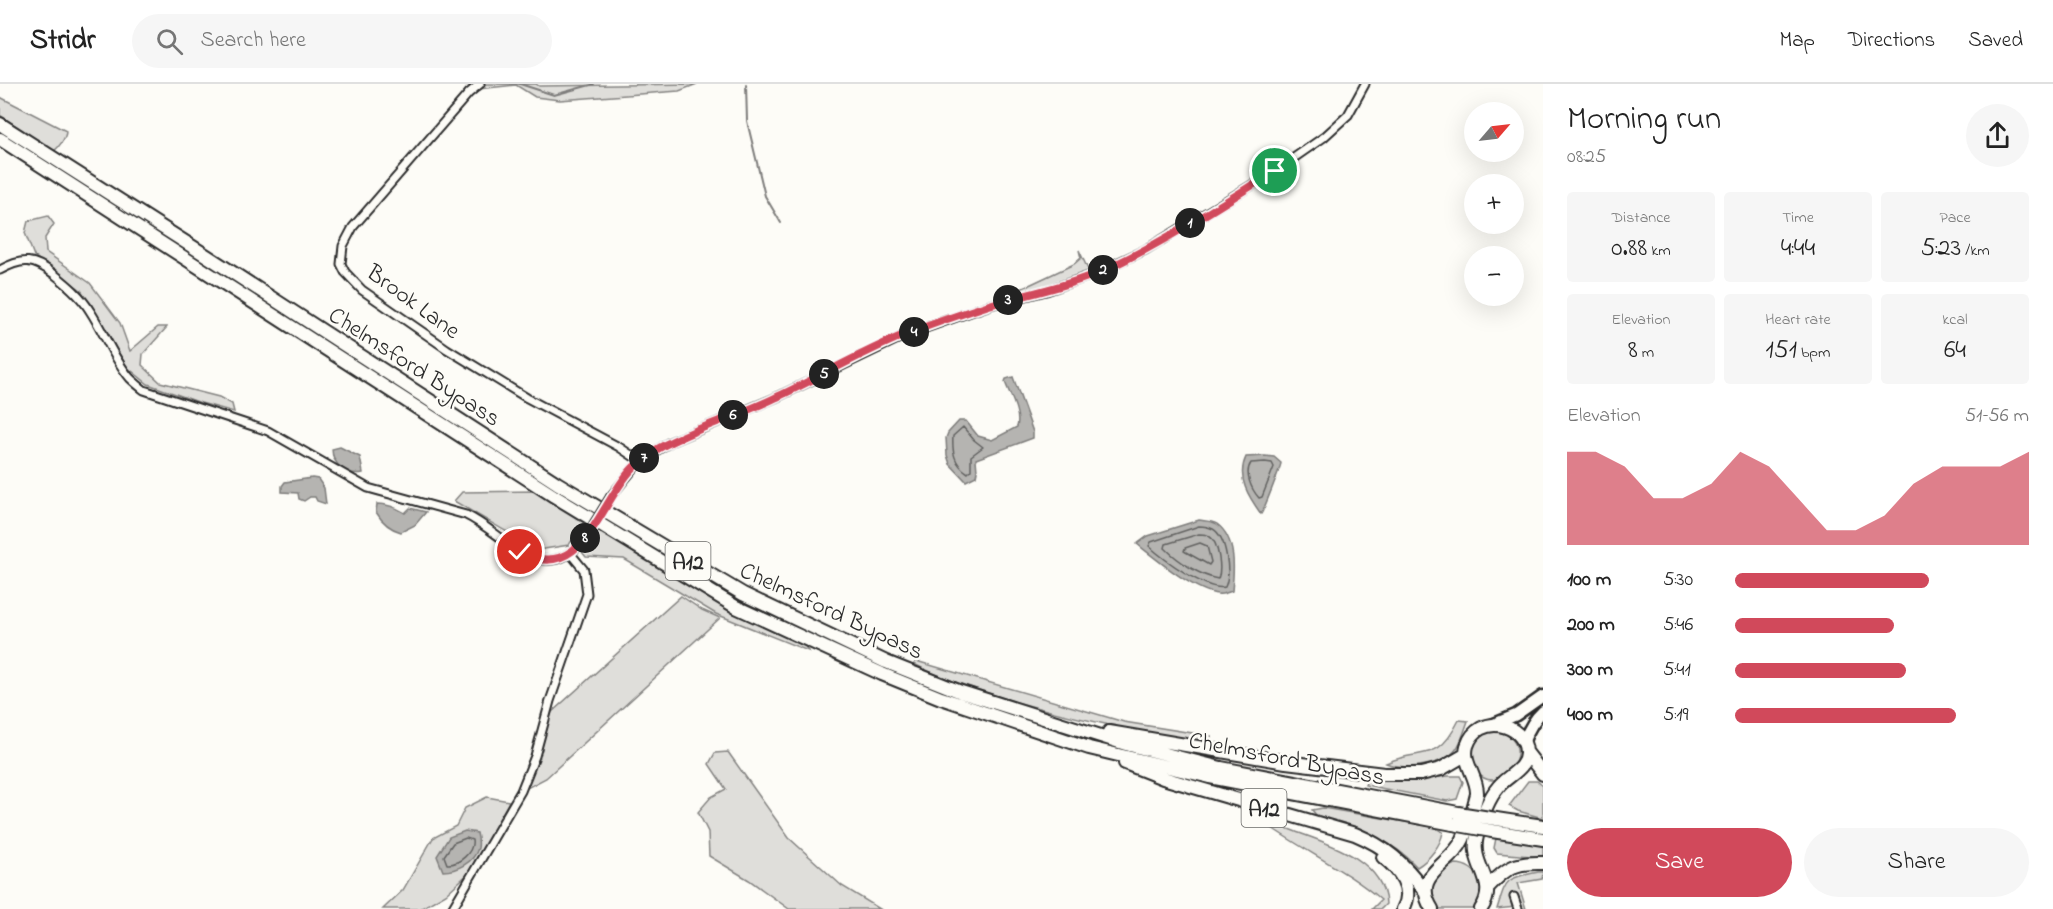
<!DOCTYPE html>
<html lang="en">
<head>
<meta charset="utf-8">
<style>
	body { margin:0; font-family:"Indie Flower",sans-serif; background:#f6f6f6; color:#222; height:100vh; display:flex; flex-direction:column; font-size:22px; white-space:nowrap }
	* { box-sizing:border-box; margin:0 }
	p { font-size:20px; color:#767676 }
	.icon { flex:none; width:33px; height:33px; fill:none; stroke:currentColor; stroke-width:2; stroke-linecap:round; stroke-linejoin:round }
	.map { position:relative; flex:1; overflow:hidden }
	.side { display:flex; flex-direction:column; background:#fff; width:510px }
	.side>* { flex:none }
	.needle { width:39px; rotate:62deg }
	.buttons { position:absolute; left:1464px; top:18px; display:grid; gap:12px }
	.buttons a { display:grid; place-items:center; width:60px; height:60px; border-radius:50%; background:#fff; box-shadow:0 6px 24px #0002; font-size:30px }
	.pin { position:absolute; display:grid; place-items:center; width:51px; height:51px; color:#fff; margin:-26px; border:3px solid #fff; border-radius:50%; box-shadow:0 2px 6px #0007 }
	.km { position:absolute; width:30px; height:30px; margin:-15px; border-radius:50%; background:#222; color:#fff; font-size:16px; line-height:30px; text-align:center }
	.round { display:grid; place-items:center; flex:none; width:63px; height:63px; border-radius:32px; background:#f6f6f6 }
	.head { display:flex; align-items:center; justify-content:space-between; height:102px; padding:0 24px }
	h1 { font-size:33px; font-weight:600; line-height:45px }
	.metrics { display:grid; grid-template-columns:repeat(3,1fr); gap:9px; height:102px; padding:6px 24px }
	.metrics div { display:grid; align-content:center; border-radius:6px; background:#f6f6f6; text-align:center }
	.metrics b { font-size:26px; font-weight:600 }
	.metrics small { font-size:16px; font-weight:400 }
	.metrics p { font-size:16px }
	.chart { height:168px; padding:12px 24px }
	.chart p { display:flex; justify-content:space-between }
	.chart svg { width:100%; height:108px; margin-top:6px; fill:#d1495b; opacity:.7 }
	.action { display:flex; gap:12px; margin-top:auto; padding:12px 24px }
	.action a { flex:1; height:69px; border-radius:36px; background:#d1495b; color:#fff; font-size:24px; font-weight:600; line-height:69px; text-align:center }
	.action a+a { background:#f6f6f6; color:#222 }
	ul { padding:0 24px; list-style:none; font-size:20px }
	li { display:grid; grid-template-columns:96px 72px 1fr; align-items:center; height:45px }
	li i { height:15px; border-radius:8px; background:#d1495b }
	header { display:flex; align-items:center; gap:36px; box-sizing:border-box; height:84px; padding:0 30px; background:#fff; border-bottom:2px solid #e0e0e0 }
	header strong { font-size:28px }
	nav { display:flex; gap:33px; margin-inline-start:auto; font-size:21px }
	.search { width:420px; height:54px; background:#f6f6f6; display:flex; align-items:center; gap:15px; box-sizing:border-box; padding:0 21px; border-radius:33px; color:#767676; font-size:22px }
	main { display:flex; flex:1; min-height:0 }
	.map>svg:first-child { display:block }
	.green { fill:#dfdeda; stroke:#858482; stroke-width:1.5 }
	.water { fill:#b5b4b1; stroke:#7e7d7b; stroke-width:1.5 }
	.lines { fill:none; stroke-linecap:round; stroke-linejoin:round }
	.shore { stroke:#626261; stroke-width:1.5 }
	.stream { stroke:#7e7d7b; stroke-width:2 }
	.minor-casing { stroke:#2b2b2b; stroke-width:11 }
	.primary-casing { stroke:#2b2b2b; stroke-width:15 }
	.trunk-casing { stroke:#2b2b2b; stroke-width:16 }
	.minor { stroke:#fdfcf7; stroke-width:7 }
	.primary { stroke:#fdfcf7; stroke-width:10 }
	.trunk { stroke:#fdfcf7; stroke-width:12 }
	.minor-bridge-casing { stroke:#2b2b2b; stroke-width:11; stroke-linecap:butt }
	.trunk-bridge-casing { stroke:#2b2b2b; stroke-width:16; stroke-linecap:butt }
	.minor-bridge { stroke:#fdfcf7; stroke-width:7 }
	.trunk-bridge { stroke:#fdfcf7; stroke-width:12 }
	.route-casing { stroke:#fff; stroke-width:12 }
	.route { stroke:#d1495b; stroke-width:8 }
	.labels { text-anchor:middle; stroke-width:5; stroke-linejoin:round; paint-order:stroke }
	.shield { fill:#fdfcf7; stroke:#6a6a68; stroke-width:1.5 }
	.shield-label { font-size:22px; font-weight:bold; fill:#2b2b2b }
	.street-label { font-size:24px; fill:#2b2b2b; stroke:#fdfcf7 }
</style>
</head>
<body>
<header>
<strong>Stridr</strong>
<div class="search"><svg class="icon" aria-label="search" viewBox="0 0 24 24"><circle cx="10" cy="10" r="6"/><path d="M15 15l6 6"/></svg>Search here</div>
<nav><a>Map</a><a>Directions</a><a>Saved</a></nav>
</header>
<main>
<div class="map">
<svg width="1543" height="825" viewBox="0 0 1543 825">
	<rect width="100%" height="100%" fill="#fdfcf7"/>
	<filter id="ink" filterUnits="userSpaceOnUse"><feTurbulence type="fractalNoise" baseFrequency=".0167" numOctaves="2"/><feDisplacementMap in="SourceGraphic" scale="12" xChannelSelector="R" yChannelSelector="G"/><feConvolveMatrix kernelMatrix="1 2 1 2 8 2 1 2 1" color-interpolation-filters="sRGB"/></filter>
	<g filter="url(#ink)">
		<path class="green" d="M 484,0 L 536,0 L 539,2 L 697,0 L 679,7 L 560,16 L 535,13 L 516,1 L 478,5 Z
			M 0,13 L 66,47 C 66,54 59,63 54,67 L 0,31 Z
			M 48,132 L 54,140 L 45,154 L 46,168 L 90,199 L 120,239 L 130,267 L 158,243 L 167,243 L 143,270 L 142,281 L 160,298 L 219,313 L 232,320 L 234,328 L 201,319 L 148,300 L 127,283 L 81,206 L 34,172 L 25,149 L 28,137 Z
			M 1079,166 L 1090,190 C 1065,202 1038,208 1010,210 L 1074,180 L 1081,174 Z
			M 538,407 L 585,436 L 569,461 L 538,466 L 454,417 L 462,408 Z
			M 599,445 L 803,559 L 808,567 L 716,530 L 624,475 L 586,473 L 582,468 L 584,459 Z
			M 681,512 L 702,526 L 720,534 L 546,694 L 527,704 L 530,686 L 552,628 Z
			M 916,577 L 1124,638 L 1211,652 L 1210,660 C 1139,648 1069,634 1000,613 C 971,603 942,595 914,580 Z
			M 1459,636 L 1468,637 C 1465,645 1462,656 1457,664 C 1445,682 1405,687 1386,679 C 1423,663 1437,681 1459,636 Z
			M 1494,647 C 1520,650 1525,675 1505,690 C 1501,693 1497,696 1492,696 C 1467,695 1462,651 1494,647 Z
			M 728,668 L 789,754 L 842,802 L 880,825 L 789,825 L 749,796 L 709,772 L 708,748 L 698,728 L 711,713 L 726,705 L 709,680 L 715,669 Z
			M 1448,692 L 1460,692 L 1463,698 L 1457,715 L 1447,717 L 1365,701 L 1367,695 L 1417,696 Z
			M 1528,697 L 1537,697 L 1543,702 L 1543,734 L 1518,727 L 1509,722 Z
			M 487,713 L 509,717 L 472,786 L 446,810 L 420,825 L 383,825 L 403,806 L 433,754 L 456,742 L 465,724 Z
			M 1323,724 L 1434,743 L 1443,748 C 1441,761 1429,776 1417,783 C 1392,755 1353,742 1317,732 L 1312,726 Z
			M 1271,740 C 1282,741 1292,747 1302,750 C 1336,762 1384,779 1386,820 L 1381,825 L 1372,825 L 1381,816 C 1349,788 1305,767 1269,742 Z
			M 1496,754 L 1543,760 L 1543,773 L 1497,769 L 1494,764 Z
			M 1455,780 C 1479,780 1490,807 1475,825 L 1440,825 C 1424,807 1436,787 1455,780 Z
			M 1538,788 L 1543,788 L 1542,795 L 1518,799 L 1526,825 L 1523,825 L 1517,810 L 1513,811 L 1515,823 L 1497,825 C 1507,793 1505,795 1538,788 Z"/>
		<path class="water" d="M 1013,293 L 1033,348 L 1033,354 L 976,375 L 977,387 L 976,392 L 966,397 L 950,380 L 947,371 L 946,354 L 948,349 L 959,337 L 966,337 L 978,352 L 992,356 L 1017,343 C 1021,330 1010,311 1005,298 L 1006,295 Z
			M 340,363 L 360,373 L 363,389 C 348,392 332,381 332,365 Z
			M 1265,372 L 1274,373 L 1281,379 C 1281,382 1263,428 1261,430 C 1249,413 1236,394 1246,373 Z
			M 312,394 L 318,395 L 324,404 L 326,420 L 317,417 L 315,413 L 310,413 L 304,417 L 299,415 L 298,409 L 282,408 L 282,402 L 285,398 Z
			M 377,420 C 386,420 397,424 405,429 L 410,424 L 426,428 L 415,441 L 401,448 C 390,445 382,438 376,428 Z
			M 1199,436 C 1205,437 1213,437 1217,440 C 1237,455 1234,486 1232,507 C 1228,508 1223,511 1218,510 C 1194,507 1156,475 1137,460 L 1148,452 Z
			M 465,747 L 477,749 C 478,753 479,759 478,764 C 474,779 456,787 443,787 L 437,772 L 449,753 Z"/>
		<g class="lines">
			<path class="shore" d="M 963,343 L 974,356 L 983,363 L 971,372 L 971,386 L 968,389 C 954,380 952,368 953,352 Z
				M 1265,378 L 1272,379 L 1274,383 L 1262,413 L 1259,414 C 1251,405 1244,389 1251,379 Z
				M 1199,442 C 1203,442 1209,443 1213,445 C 1227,453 1231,490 1225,503 C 1207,508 1162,474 1149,462 L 1151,458 Z
				M 1199,450 C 1201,450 1207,450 1209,452 C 1219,458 1222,486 1218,495 C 1200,492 1178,477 1165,464 L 1166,460 Z
				M 1200,459 L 1207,462 L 1211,478 L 1209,481 L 1184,467 L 1185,464 Z
				M 466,754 L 472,756 C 474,768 459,781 447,780 L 444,772 L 453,759 Z"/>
			<path class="stream" d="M 463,0 L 474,2
				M 520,0 L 554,11 L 594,0
				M 746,0 L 747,37 L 765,112 L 781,139"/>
			<defs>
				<path id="minor" d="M 480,0 L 469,9 L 353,143 L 343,162 L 341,180 L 345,188 L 362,206 L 447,265 L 527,314 L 619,363 L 640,377
					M 0,186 C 23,173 34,175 54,190 C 68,201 81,212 90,227 C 104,248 113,274 130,294 C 134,298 139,302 144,306 L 268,347 L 368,404 L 466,431 C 506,450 542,506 584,456
					M 611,412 L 640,377 L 670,358 L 775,314 L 906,251 L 990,221 L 1046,207 L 1089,192 L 1145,166 L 1275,87 L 1324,53 L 1348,31 L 1365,0
					M 1514,813 L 1518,825
					M 452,825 L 521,707 L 535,672 L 550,617 L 587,510 L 584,486 L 570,469"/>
				<path id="primary" d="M 1494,640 L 1516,631 L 1543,612
					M 1523,659 C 1528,646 1533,636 1543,627"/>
				<path id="trunk" d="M 0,40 L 207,172 L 557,399 L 743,510 L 886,578 L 961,608 L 1126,660 L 1221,684 L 1458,729
					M 0,55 L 554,412 L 736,523 L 882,590 L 941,614 L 1089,664 L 1210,693 L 1453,740
					M 1109,648 L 1286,678 L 1384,690 L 1421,690 L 1441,685 L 1465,671
					M 1526,668 L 1543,690
					M 1125,679 L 1163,694 L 1355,750 C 1386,763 1404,779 1424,806
					M 1496,735 L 1543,742
					M 1492,747 L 1543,755
					M 1383,773 C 1399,785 1415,805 1403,825
					M 1489,802 C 1507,783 1516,778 1543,779
					M 1432,825 C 1410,790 1451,782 1463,755 C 1469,741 1473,725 1477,710 C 1478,693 1462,679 1467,662 C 1478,628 1525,639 1526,668 C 1527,685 1508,691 1499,702 C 1487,716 1481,735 1477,752 C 1469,782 1500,797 1481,825"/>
			</defs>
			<use href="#minor" class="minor-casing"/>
			<use href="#primary" class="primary-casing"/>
			<use href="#trunk" class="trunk-casing"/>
			<use href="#minor" class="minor"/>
			<use href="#primary" class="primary"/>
			<use href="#trunk" class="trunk"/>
			<defs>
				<path id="minor-bridge" d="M 584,456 L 611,412"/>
				<path id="trunk-bridge" d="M 1458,729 L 1496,735
					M 1453,740 L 1492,747"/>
			</defs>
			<use href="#minor-bridge" class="minor-bridge-casing"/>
			<use href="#trunk-bridge" class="trunk-bridge-casing"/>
			<use href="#minor-bridge" class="minor-bridge"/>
			<use href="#trunk-bridge" class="trunk-bridge"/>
		</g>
	</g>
	<g class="lines" filter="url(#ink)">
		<defs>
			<path id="route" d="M 520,468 C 582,501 599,420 632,385 C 650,365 677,355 702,344 C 727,334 753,325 777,313 C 820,293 860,269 904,251 C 932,240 961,230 989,221 C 1023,211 1057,205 1090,192 C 1155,165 1215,124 1275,87"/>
		</defs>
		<use href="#route" class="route-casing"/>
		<use href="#route" class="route"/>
	</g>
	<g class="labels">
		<g class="shield">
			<rect x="665.5" y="458" width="45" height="38" rx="4.5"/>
			<rect x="1241.5" y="705" width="45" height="38" rx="4.5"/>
		</g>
		<g class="shield-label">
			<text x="688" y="485">A12</text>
			<text x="1264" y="732">A12</text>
		</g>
		<g class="street-label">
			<text transform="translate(414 217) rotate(36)" y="8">Brook Lane</text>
			<text transform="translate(415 282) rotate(33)" y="8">Chelmsford Bypass</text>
			<text transform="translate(832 526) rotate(25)" y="8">Chelmsford Bypass</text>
			<text transform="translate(1287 674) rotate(11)" y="8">Chelmsford Bypass</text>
		</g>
	</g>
</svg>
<div class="buttons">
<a><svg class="needle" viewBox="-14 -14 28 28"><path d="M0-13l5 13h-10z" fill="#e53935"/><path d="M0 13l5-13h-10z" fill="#767676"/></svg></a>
<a>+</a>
<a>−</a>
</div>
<div class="pin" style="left:1275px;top:87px;background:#1e9e55"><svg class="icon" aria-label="arrive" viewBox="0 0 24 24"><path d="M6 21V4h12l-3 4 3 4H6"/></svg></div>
<div class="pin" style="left:520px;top:468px;background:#d93025"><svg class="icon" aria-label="check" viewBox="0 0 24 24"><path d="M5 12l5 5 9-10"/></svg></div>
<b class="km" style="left:1190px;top:139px">1</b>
<b class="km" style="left:1103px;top:186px">2</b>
<b class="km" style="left:1008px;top:216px">3</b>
<b class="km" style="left:914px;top:248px">4</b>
<b class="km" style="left:824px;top:290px">5</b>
<b class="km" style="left:733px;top:331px">6</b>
<b class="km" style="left:644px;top:374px">7</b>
<b class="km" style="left:585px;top:454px">8</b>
</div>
<section class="side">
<div class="head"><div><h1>Morning run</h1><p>08:25</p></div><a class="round"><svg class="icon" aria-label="share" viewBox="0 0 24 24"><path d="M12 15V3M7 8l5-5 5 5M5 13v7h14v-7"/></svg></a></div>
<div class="metrics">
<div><p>Distance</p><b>0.88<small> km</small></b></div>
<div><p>Time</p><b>4:44</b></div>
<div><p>Pace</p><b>5:23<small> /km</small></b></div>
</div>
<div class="metrics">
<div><p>Elevation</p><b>8<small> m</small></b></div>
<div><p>Heart rate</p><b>151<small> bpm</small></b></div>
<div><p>kcal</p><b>64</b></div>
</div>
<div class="chart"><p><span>Elevation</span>51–56 m</p>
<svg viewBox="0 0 160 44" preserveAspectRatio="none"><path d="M0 44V6L10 6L20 12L30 25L40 25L50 19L60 6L70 12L80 25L90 38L100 38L110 32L120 19L130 12L140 12L150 12L160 6V44z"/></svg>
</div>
<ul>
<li><b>100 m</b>5:30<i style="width:66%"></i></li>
<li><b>200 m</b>5:46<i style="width:54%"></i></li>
<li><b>300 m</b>5:41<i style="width:58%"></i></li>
<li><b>400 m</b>5:19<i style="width:75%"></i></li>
</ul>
<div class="action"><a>Save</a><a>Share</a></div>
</section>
</main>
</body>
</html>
